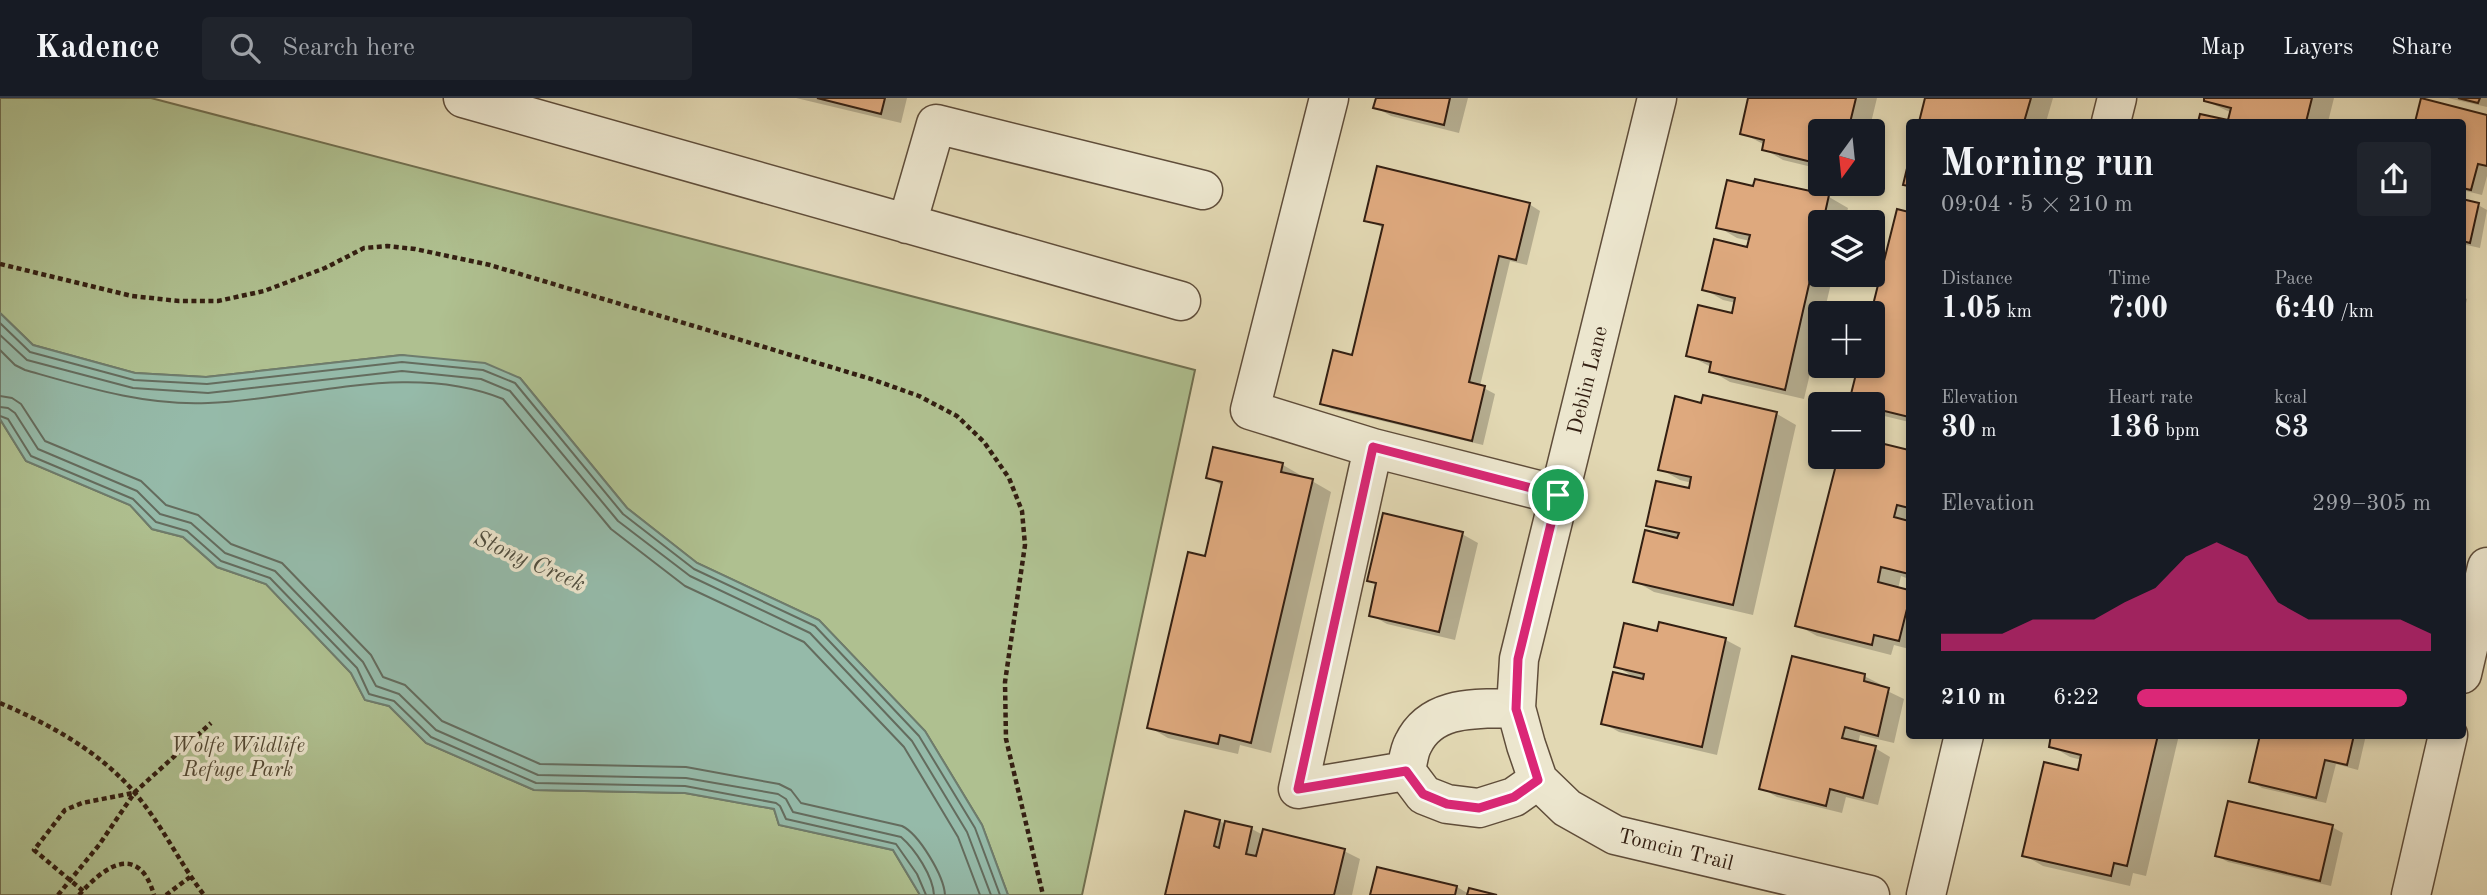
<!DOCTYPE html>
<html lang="en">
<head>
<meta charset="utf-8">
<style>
	body { margin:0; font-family:"Old Standard TT",serif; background:#20242c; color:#f1f3f6; height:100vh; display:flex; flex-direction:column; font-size:26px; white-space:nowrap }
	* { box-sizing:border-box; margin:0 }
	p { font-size:23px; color:#9ea1a6 }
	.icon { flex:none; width:38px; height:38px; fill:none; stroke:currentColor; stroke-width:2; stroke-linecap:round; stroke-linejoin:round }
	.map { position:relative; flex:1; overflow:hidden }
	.drawer { position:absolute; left:1906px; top:21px; width:560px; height:620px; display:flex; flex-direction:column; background:#171b24; border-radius:7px; box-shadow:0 4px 10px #0003 }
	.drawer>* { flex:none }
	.needle { width:46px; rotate:195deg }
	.tools { position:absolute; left:1808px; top:21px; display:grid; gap:14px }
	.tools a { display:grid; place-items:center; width:77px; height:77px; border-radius:7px; background:#171b24; box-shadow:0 4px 10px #0003; font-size:35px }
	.pin { position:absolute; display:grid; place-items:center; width:60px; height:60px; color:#fff; margin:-30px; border:4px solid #fff; border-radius:50%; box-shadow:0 2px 7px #0007 }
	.round { display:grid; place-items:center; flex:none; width:74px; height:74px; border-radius:7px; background:#20242c }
	.overview { display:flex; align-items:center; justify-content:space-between; height:119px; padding:0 35px }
	h1 { font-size:38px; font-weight:800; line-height:52px }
	.figures { display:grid; grid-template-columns:repeat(3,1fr); gap:10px; height:119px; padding:7px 35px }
	.figures div { display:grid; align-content:center }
	.figures b { font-size:30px; font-weight:800 }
	.figures small { font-size:19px; font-weight:400 }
	.figures p { font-size:19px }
	.chart { height:196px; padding:14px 35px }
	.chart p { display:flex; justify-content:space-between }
	.chart svg { width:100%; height:126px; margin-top:7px; fill:#db2777; opacity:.7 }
	ul { padding:0 35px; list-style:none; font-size:23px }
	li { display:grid; grid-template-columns:112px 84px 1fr; align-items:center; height:52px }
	li i { height:18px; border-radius:9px; background:#db2777 }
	header { display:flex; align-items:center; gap:42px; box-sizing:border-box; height:98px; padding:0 35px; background:#171b24; border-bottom:2px solid #363941 }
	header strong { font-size:33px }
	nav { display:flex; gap:38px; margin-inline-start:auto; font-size:24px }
	.search { width:490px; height:63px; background:#20242c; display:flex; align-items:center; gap:18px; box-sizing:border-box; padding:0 24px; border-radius:7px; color:#9ea1a6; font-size:26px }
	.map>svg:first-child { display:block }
	.green { fill:#afc090; stroke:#717051; stroke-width:2 }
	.water { fill:#95baa9; stroke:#6e7c6d; stroke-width:2 }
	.shadow { fill:#0003 }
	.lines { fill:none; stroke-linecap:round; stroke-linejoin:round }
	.shore { stroke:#646c5e; stroke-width:2 }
	.building { fill:#dea97e; stroke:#331f12; stroke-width:2 }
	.minor-casing { stroke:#5f4d3a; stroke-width:41 }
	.path { stroke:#331f12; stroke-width:4.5; stroke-dasharray:5 3.5; stroke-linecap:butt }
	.minor { stroke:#ece6ce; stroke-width:38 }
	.route-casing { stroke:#fff; stroke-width:14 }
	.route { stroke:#db2777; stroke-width:9 }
	.labels { text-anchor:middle; stroke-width:7; stroke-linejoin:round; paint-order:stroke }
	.street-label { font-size:21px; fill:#331f12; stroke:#ece6ce }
	.park-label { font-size:21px; font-style:italic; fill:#524732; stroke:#ece6ce }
	.water-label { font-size:23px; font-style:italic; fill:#504e3f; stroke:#ece6ce }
</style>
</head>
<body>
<header>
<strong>Kadence</strong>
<div class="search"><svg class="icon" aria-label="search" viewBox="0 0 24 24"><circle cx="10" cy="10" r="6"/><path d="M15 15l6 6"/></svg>Search here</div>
<nav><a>Map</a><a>Layers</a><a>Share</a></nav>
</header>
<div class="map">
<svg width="2487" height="797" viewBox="0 0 2487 797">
	<rect width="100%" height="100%" fill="#e2d8b3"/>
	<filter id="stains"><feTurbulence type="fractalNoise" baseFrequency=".00286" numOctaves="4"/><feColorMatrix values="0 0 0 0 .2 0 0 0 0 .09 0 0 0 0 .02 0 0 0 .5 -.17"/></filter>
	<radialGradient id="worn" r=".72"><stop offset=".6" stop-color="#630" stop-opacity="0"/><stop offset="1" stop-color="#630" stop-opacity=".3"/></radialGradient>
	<path class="green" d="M 0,0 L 151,0 L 1195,272 L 1082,797 L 1008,797 L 982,727 L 925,633 L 819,522 L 697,465 L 627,410 L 520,280 L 402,257 L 206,279 L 135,275 L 33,247 L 0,215 Z
		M 0,321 L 26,363 L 130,407 L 152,431 L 183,439 L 217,469 L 266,486 L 351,575 L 365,602 L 389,608 L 426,645 L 534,692 L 685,695 L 774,711 L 779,727 L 893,752 L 920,797 L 0,797 Z"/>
	<path class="water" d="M 0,215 L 33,247 L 135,275 L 206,279 L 402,257 L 485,265 L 520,280 L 627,410 L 697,465 L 819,522 L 925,633 L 982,727 L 1008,797 L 920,797 L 893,752 L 779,727 L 774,711 L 685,695 L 534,692 L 426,645 L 389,608 L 365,602 L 351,575 L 266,486 L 217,469 L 183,439 L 152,431 L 130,407 L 26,363 L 0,321 Z"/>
	<path class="shadow" d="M 796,0 L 907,0 L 901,25 Z
		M 1378,0 L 1468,0 L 1459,35 L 1391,18 L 1375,9 Z
		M 1750,0 L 1877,0 L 1869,33 L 1820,33 L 1820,71 L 1783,62 L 1764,51 L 1765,47 L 1742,35 Z
		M 1927,0 L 2053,0 L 2046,24 L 1920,24 Z
		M 2206,0 L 2334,0 L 2328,24 L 2200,24 L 2201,18 L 2230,24 L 2232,15 L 2206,3 Z
		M 2448,0 L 2487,0 L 2487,9 Z
		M 2422,2 L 2487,18 L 2487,78 L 2482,97 L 2462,92 L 2462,24 L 2417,24 Z
		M 1756,83 L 1829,99 L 1848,110 L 1845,124 L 1820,124 L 1820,177 L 1833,177 L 1824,215 L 1820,215 L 1820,233 L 1804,301 L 1730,284 L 1711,273 L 1711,269 L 1688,257 L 1733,217 L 1736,205 L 1723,202 L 1704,191 L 1748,151 L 1750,143 L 1737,140 L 1718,129 L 1754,90 Z
		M 2462,103 L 2478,107 L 2487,112 L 2480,150 L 2462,146 Z
		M 1529,106 L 1540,113 L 1527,167 L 1510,163 L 1480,288 L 1495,296 L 1483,347 L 1332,311 L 1322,305 L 1353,259 L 1384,130 L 1366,122 Z
		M 1898,113 L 1909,116 L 1909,324 L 1872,315 L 1872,306 L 1857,306 L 1851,303 L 1859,268 L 1872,268 Z
		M 2462,198 L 2467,201 L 2462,222 Z
		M 1704,299 L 1777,316 L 1796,327 L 1753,517 L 1654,494 L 1635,483 L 1668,438 L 1648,427 L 1690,392 L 1692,385 L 1680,382 L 1660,371 L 1703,307 Z
		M 1872,344 L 1909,354 L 1909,481 L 1901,478 L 1898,491 L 1909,494 L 1909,551 L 1894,547 L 1891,557 L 1817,538 L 1797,527 L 1840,359 L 1872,359 Z
		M 1215,351 L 1283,367 L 1302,378 L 1302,380 L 1312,383 L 1331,394 L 1271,655 L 1240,647 L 1238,656 L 1168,640 L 1149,629 L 1207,460 L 1223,388 L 1208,379 Z
		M 1462,436 L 1478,445 L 1455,542 L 1387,526 L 1371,517 L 1378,487 L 1369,482 Z
		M 1660,526 L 1726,542 L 1741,550 L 1717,657 L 1619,634 L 1603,625 L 1637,581 L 1616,568 L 1658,535 Z
		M 1864,578 L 1880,586 L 1879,589 L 1904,601 L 1894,645 L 1860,637 L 1858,646 L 1875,650 L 1890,659 L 1878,707 L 1846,699 L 1842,715 L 1777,699 L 1761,690 Z
		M 2053,637 L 2179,637 L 2146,778 L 2133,775 L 2130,788 L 2043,768 L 2024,757 L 2079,674 L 2082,662 L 2070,659 L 2051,648 Z
		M 2262,637 L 2366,637 L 2358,672 L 2336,666 L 2326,705 L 2262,690 L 2251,683 Z
		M 1220,723 L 1226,727 L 1252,731 L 1263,737 L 1344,753 L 1360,761 L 1352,797 L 1166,797 Z
		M 2332,729 L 2343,735 L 2331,788 L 2228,764 L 2217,758 Z
		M 1378,771 L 1457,789 L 1469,796 L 1490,797 L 1372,797 Z"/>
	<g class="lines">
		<path class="shore" d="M 0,225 L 30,254 L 134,282 L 207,286 L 402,264 L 483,272 L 515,285 L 623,416 L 694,471 L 815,528 L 919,638 L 975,730 L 1000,797
			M 0,237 L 27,262 L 133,290 L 208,295 L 402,273 L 481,281 L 510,293 L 618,423 L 690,478 L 810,535 L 912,643 L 967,734 L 991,797
			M 0,252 L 15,267 L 25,272 C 85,289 145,308 208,305 C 305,301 409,263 503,301 L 611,431 L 685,488 L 804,544 L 904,649 L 958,739 L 980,797
			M 0,298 L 12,300 L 21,306 L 45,343 L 141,383 L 166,407 L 198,417 L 231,446 L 282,465 L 371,557 L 383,579 L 405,587 L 442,623 L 540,666 L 686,669 L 779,686 L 791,692 L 801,705 L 902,728 C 919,736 944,778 945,797
			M 0,309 L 8,310 L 15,315 L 38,351 L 137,393 L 160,416 L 191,425 L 225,455 L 275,473 L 363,564 L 376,588 L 399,596 L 436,632 L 538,677 L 686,680 L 778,696 L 786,701 L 793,714 L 901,739 C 915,751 933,778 934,797
			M 0,318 L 8,321 L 31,358 L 133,401 L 156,424 L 187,433 L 221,463 L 270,480 L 357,570 L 369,596 L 394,603 L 431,639 L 536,685 L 685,688 L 776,705 L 780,708 L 786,721 L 896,746 L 917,776 L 926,797"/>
	</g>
	<path class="building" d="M 817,0 L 885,0 L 881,16 Z
		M 1376,0 L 1450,0 L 1444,27 L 1373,10 Z
		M 1748,0 L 1856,0 L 1848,33 L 1820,33 L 1820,66 L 1762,52 L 1764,42 L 1740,36 Z
		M 1925,0 L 2031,0 L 2024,24 L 1919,24 Z
		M 2204,0 L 2312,0 L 2306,24 L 2198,24 L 2200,16 L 2228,22 L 2231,10 L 2204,3 Z
		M 2421,0 L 2487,17 L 2487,68 L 2478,66 L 2471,92 L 2462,90 L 2462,24 L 2415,24 Z
		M 2458,0 L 2480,0 L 2478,5 Z
		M 1909,62 L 1909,88 L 1903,87 Z
		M 1377,68 L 1530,105 L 1516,162 L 1499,158 L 1469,284 L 1485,288 L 1472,343 L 1320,306 L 1333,252 L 1352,257 L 1383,127 L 1364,123 Z
		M 1755,81 L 1829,97 L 1823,124 L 1820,124 L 1820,138 L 1785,292 L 1709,274 L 1711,264 L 1686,258 L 1698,207 L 1732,215 L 1735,200 L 1702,192 L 1714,141 L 1747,149 L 1750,137 L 1716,130 L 1727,82 L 1753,88 Z
		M 2462,101 L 2479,105 L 2470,145 L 2462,143 Z
		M 1897,111 L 1909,114 L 1909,319 L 1872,310 L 1872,306 L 1849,304 L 1858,268 L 1872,268 L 1872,215 L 1871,215 Z
		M 1703,297 L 1777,314 L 1733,507 L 1633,484 L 1645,432 L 1677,440 L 1679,435 L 1646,428 L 1656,383 L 1689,390 L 1691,379 L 1658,372 L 1675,298 L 1701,305 Z
		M 1872,343 L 1909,352 L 1909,410 L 1897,407 L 1894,419 L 1909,423 L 1909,476 L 1881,469 L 1878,484 L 1909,492 L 1909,503 L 1899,543 L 1874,537 L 1872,547 L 1795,528 L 1838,359 L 1872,359 Z
		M 1213,349 L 1283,365 L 1281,374 L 1313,381 L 1251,645 L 1220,637 L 1218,646 L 1147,630 L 1188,454 L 1205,458 L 1222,384 L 1206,380 Z
		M 1383,415 L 1463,434 L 1439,534 L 1369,518 L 1376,485 L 1367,483 Z
		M 1659,524 L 1726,540 L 1702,649 L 1601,626 L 1613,574 L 1643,581 L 1644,576 L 1614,569 L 1624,525 L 1657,533 Z
		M 1792,558 L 1865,576 L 1864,583 L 1889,590 L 1878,638 L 1845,629 L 1842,640 L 1876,648 L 1863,700 L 1830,691 L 1826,708 L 1759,691 Z
		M 2051,637 L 2158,637 L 2127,768 L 2114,765 L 2111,778 L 2022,758 L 2044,664 L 2078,672 L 2081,657 L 2049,649 Z
		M 2260,637 L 2354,637 L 2347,667 L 2325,662 L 2316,700 L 2249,684 Z
		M 2228,703 L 2333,727 L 2320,783 L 2215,758 Z
		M 1185,713 L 1220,722 L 1214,748 L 1219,750 L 1225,723 L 1252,729 L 1246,756 L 1256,758 L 1263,731 L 1345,751 L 1334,797 L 1165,797 Z
		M 1377,769 L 1457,788 L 1455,797 L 1370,797 Z
		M 1469,790 L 1497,797 L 1467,797 Z"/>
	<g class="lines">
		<defs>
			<path id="minor" d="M 463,0 L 1181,203
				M 1329,0 L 1250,312 L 1373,350 L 1298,691 L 1406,673
				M 1657,0 L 1519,561 L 1516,610 L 1526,647 L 1538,682 L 1567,710 L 1615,737 L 1870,797
				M 2111,24 L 2117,0
				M 907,126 L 936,26 L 1203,92
				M 1373,350 L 1558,397
				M 2462,576 L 2487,469
				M 1516,610 C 1479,611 1432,606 1413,646 C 1409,653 1408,664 1406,673 L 1424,697 L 1447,706 L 1479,710 L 1514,699 L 1538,682
				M 1926,797 L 1964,637
				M 2411,797 L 2448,637"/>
		</defs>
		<use href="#minor" class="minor-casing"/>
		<path class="path" d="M 0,166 L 132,198 L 179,203 L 218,203 L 264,193 L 325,170 L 364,150 L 387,148 L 415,151 L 490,167 L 871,281 L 919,298 L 957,318 L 984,344 L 1009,380 L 1022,413 L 1025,447 L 1005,584 L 1006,641 L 1043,797
			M 0,605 C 49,626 99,653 134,694 C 161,725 179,764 204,797
			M 83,793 L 34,752 L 65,712 L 82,705 L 133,695
			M 58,797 L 99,747 L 135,694 L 211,625
			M 79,797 C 105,767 139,745 154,797
			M 166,797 L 190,779"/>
		<use href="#minor" class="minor"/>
	</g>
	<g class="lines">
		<defs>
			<path id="route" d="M 1373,349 L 1558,397 L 1518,561 L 1516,611 L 1538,682 L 1514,699 L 1479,710 L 1447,706 L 1423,696 L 1406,673 L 1298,691 Z"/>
		</defs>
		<use href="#route" class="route-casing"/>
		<use href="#route" class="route"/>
	</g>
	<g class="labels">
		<g class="street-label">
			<text transform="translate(1587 282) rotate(-76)" y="7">Deblin Lane</text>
			<text transform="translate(1676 751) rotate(14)" y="7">Tomcin Trail</text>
		</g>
		<g class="park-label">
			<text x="238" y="654">Wolfe Wildlife<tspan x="238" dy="24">Refuge Park</tspan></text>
		</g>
		<g class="water-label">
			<text transform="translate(530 462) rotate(24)" y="8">Stony Creek</text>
		</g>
	</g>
	<rect width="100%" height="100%" filter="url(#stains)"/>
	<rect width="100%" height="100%" fill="url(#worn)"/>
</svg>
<div class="tools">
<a><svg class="needle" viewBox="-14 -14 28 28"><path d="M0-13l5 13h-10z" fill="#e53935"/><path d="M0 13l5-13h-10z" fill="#9ea1a6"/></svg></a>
<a><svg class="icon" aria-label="layers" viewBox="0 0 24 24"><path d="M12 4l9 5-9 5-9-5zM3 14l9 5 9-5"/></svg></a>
<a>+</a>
<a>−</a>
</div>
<div class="pin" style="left:1558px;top:397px;background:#1e9e55"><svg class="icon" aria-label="arrive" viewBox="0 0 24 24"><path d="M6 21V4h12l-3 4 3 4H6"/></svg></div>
<section class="drawer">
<div class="overview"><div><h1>Morning run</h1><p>09:04 · 5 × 210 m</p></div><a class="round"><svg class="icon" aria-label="share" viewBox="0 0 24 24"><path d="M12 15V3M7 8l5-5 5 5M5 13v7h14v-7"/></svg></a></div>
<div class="figures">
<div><p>Distance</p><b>1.05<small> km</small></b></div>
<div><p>Time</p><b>7:00</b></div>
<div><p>Pace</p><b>6:40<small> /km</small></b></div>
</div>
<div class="figures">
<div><p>Elevation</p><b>30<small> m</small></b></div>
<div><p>Heart rate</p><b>136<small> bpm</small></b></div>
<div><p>kcal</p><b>83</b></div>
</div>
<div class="chart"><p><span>Elevation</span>299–305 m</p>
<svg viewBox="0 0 160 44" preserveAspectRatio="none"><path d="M0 44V38L10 38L20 38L30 33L40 33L50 33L60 27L70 22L80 11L90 6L100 11L110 27L120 33L130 33L140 33L150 33L160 38V44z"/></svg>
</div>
<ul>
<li><b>210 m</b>6:22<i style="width:92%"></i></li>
</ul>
</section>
</div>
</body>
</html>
